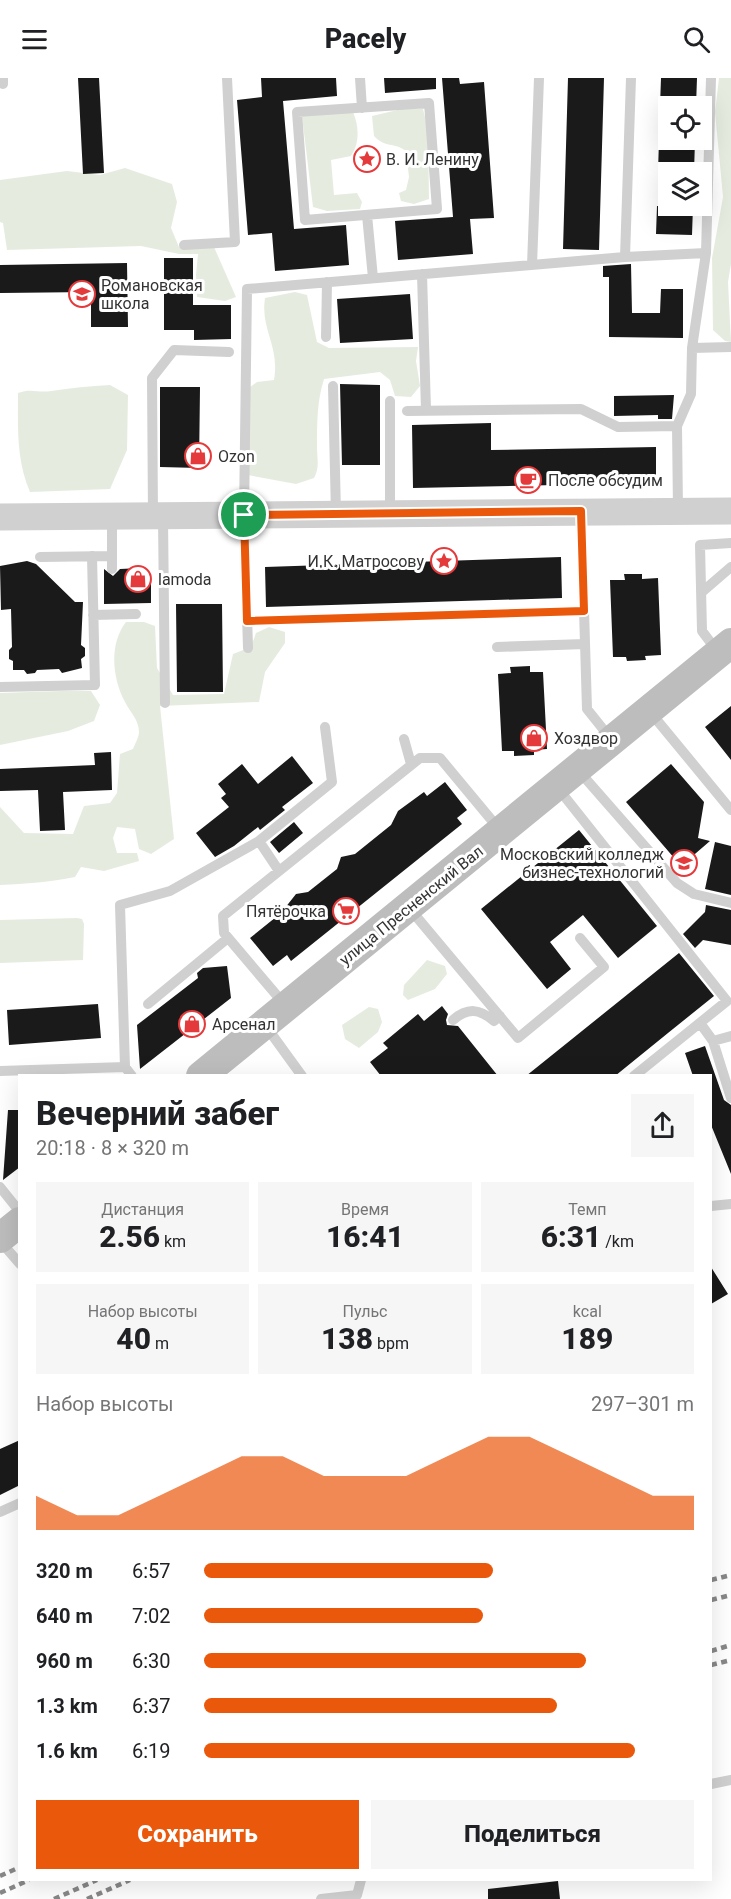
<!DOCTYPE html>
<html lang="ru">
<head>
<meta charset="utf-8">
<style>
	body { margin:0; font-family:Roboto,sans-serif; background:#f6f6f6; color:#202124; height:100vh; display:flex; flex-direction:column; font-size:22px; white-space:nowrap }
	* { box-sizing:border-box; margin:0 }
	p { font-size:20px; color:#757577 }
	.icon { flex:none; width:33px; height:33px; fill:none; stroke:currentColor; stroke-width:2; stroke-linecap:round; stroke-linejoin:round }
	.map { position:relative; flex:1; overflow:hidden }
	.drawer { position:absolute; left:18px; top:996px; width:694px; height:807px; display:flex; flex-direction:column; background:#fff; border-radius:0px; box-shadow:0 6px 24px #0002 }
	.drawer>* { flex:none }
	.buttons { position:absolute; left:658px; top:18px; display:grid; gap:12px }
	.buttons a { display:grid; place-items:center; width:54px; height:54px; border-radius:0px; background:#fff; box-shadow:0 6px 24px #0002; font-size:30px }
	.pin { position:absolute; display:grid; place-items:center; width:51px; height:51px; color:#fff; margin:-26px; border:3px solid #fff; border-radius:50%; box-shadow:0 2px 6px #0007 }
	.round { display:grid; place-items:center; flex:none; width:63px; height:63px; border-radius:0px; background:#f6f6f6 }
	.headline { display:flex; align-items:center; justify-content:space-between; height:102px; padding:0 18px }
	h1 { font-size:33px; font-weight:800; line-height:45px }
	.metrics { display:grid; grid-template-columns:repeat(3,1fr); gap:9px; height:102px; padding:6px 18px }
	.metrics div { display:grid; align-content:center; border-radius:0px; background:#f6f6f6; text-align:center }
	.metrics b { font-size:30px; font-weight:800 }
	.metrics small { font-size:16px; font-weight:400 }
	.metrics p { font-size:16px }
	.chart { height:168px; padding:12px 18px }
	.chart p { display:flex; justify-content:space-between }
	.chart svg { width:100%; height:108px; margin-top:6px; fill:#ea580c; opacity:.7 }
	.cta { display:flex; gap:12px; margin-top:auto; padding:12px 18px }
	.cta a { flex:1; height:69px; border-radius:0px; background:#ea580c; color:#fff; font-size:24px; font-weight:800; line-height:69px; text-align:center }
	.cta a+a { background:#f6f6f6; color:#202124 }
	ul { padding:0 18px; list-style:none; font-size:20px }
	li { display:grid; grid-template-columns:96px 72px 1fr; align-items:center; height:45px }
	li i { height:15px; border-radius:8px; background:#ea580c }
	header { display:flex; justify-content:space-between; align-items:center; height:78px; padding:0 18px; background:#fff; font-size:27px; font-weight:800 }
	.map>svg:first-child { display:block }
	.green { fill:#e5ecdf }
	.building { fill:#1a1a1a }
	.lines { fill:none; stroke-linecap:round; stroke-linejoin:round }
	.service { stroke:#d0d0d0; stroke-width:10 }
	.tertiary { stroke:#d0d0d0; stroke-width:27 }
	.secondary { stroke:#bdbdbd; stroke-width:30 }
	.rail { stroke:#888; stroke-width:4.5; stroke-dasharray:6 4.5; stroke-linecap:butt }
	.route-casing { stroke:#fff; stroke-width:12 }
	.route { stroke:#ea580c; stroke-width:8 }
	.labels { text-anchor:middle; stroke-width:6; stroke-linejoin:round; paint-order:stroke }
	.poi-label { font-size:16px; fill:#333; stroke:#fff; text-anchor:start }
	.street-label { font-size:16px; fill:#333; stroke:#fff }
</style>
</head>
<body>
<header><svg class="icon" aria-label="menu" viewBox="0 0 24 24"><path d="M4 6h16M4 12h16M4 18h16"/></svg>Pacely<svg class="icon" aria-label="search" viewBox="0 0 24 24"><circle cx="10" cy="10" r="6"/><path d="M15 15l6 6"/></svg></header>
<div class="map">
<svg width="731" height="1821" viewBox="0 0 731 1821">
	<rect width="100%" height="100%" fill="#fff"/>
	<path class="green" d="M 719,0 L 731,0 L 731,186 L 728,204 L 731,264 L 725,263 L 713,252 L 712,180 L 723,119 L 715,34 Z
		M 406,30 L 423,31 L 428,52 L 429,121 L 414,126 L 401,123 L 399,115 L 406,112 L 409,99 L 406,73 C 394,64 385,70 374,58 L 372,38 Z
		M 353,34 C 359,48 360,65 351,78 L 331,82 L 334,117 L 357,115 L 362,124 L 360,131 L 327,133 L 313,129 L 302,38 Z
		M 125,90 L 172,106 L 177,124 L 171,150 L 179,169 L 214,169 L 236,219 L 225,223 L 197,219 L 196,197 L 198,176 L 179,176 L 141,168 L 7,172 L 3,145 L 0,144 L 0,102 L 67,93 L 100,97 Z
		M 295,214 L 307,217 L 317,264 L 329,270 L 418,269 L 416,283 L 420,308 L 411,319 L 395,318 L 390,302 L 380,294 L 324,301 C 317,323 317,345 317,368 C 317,381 320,389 314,400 L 296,406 L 248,397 L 250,309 L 257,304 L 274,302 C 280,268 260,251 265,220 Z
		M 110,307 L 128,317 L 127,372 L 110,411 L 30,414 C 16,381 18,349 18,315 C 31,310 38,315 51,313 C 71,310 90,308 110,307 Z
		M 126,544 L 144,544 L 155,548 L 157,590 L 173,617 L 224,616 L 233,576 L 251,569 L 256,555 L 269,549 L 285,554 L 285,565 L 265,594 L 259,624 L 160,628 L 174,761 L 151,776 L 139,771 L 135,751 L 117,749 L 113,760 L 117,775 L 137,775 L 139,783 L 104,793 L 81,789 L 75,799 C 50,804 26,806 0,807 L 0,729 L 24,755 L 73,756 L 84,728 L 110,725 L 117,715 L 120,676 L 133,671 C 135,666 139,659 139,654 C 139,642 130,634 125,624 C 112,600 109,566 126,544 Z
		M 61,613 L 91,613 L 100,627 L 94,643 L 68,653 L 0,667 L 0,615 Z
		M 77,840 L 82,841 L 84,846 L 83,882 L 0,885 L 0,842 Z
		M 427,882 L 445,888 L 447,896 L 435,911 L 408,922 L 403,917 L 404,907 Z
		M 369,929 L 378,931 L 382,944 L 378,954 L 359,970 L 345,961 L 342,947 Z"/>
	<path class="building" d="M 78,0 L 99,0 L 104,95 L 83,96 Z
		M 261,0 L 336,0 L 337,18 L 283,23 L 294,151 L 346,147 L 349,187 L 275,193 L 272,155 L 248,157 L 237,22 L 262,19 Z
		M 384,0 L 436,0 L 436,11 L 385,15 Z
		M 442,0 L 459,0 L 460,6 L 484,4 L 494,140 L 470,141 L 473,176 L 398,182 L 395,143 L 453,139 Z
		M 568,0 L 604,0 L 599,172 L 563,171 Z
		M 661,0 L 697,0 L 696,28 L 660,28 Z
		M 659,62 L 695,62 L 694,94 L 658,94 Z
		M 657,128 L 693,128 L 692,157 L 656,156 Z
		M 164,180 L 193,180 L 193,227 L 231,227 L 231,261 L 194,262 L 194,252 L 164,252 Z
		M 127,185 L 128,249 L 91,249 L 91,214 L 0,215 L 0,187 Z
		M 631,186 L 632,235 L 660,235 L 661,211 L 683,211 L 683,260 L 609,259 L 609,199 L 603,199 L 603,188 Z
		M 410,216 L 413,261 L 340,265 L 337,221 Z
		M 340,306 L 380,307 L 380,387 L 342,387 Z
		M 160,309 L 200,309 L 199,390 L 160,389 Z
		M 674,317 L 672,341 L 658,341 L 658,337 L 614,338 L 614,318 Z
		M 491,345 L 491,372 L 656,369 L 656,405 L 413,410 L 412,347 Z
		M 561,479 L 562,520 L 266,529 L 265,489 Z
		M 27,483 L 36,486 L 75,524 L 83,524 L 81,567 L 85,570 L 85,578 L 81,581 L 82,590 L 62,595 L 59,591 L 37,592 L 35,595 L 27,596 L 24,592 L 13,592 L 13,583 L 9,581 L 9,572 L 12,569 L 11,531 L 1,532 L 0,488 Z
		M 141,490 L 151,500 L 151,525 L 104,526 L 104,491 L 113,498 L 120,491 Z
		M 624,496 L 642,496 L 642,501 L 658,500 L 661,577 L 645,578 L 646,582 L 627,583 L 626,579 L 613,579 L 610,502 L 625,502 Z
		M 176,526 L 222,526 L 223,614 L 177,614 Z
		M 530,588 L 530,594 L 543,594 L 547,671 L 534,672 L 534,677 L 514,678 L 514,673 L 502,673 L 498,596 L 511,595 L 510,589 Z
		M 731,628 L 731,682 L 705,649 Z
		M 111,674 L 112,712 L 63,714 L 65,752 L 40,753 L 38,712 L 0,713 L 0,691 L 95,687 L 94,675 Z
		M 292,678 L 313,705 L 282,729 L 285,732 L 260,752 L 258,749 L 234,768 L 215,779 L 196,755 L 229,729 L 221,720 L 226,716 L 218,706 L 242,686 L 258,706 Z
		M 671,686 L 704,724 L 698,760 L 710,763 L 681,788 L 626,724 Z
		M 445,704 L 467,732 L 457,740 L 462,746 L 291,883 L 287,877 L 273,888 L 250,860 L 281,835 L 296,816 L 308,814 L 337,791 L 341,779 L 355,776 L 391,747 L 398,733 L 424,714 L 427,718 Z
		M 294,744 L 303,755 L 279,775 L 270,764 Z
		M 579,752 L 657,848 L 618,880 L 583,837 L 550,864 L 571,891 L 547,911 L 481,831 Z
		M 715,764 L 731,768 L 731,817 L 705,811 Z
		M 706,827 L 731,832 L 731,867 L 703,862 L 695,870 L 683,856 L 705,834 Z
		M 679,875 L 714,918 L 668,955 L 615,998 L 526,998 Z
		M 227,888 L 231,920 L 140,991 L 137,947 L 198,900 L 197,895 L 203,890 Z
		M 98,926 L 101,960 L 9,967 L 7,932 Z
		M 442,928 L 448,936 L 446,942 L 447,947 L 458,948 L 498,998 L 381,998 L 370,984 L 388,970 L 383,965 L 418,936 L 424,943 Z
		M 705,968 L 724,1022 L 731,1027 L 731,1096 L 711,1047 L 711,998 L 693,998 L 685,975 Z
		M 8,1032 L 20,1032 L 20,1089 L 3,1102 Z
		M 711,1189 L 728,1216 L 711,1226 Z
		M 20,1362 L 20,1407 L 0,1417 L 0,1371 Z
		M 558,1803 L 560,1821 L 488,1821 L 488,1811 Z"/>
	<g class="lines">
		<path class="service" d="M 3,0 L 3,6
			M 360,0 L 362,30
			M 429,25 L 437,131 L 305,142 L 297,34 Z
			M 367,137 L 373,200
			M 184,167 L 235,164 L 227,0
			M 625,179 L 706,175
			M 532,187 L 539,0
			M 422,196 L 426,332
			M 326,259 L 327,204
			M 692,270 L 731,269
			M 333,308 L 336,436
			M 390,323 L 390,435
			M 407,333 L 581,331 L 618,349 L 677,348 L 678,432
			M 677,348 L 691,316 L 692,270 L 706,175 L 711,0
			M 581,433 L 587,631 L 611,661
			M 153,437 L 152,300 L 174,272 L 229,274
			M 112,438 L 112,491
			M 163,439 L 165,625
			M 40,479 L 112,478
			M 702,514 L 731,489
			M 93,537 L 136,536
			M 247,543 L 584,533
			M 497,569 L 585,566
			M 248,570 L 244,437 L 247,211 L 625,179 L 631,0
			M 717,573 L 702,553 L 700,467 L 731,465
			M 0,609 L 95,607 L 92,478
			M 651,635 L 731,732
			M 404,661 L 411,686
			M 578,692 L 677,805 L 694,816 L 731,825
			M 557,709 L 727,923 L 634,998
			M 259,763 L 279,793
			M 410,831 L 518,960 L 604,889 L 580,860
			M 148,926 L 228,860
			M 285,927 L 224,855 L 223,838 L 420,680 L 440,680 L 499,751
			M 453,942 C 468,929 480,931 494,943 L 500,938
			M 700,945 L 713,963 L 731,1020
			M 265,947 L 302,998
			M 713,963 L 731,958
			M 0,993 L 125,989
			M 132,998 L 125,989 L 120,827 L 170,813 L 259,763 L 332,704 L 325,649
			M 0,1109 L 20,1134
			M 711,1128 L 731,1126
			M 0,1163 L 20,1186
			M 0,1434 L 20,1425
			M 711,1706 L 731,1702
			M 321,1821 L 357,1817 L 361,1802"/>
		<path class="tertiary" d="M 0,439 L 731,433"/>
		<path class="secondary" d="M 201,998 L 731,565
			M 0,1160 L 20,1144"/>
		<path class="rail" d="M 711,1502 L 731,1497
			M 711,1522 L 731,1517
			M 711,1573 L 731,1567
			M 711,1587 L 731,1582
			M 0,1798 L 20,1789
			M 0,1815 L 29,1802
			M 54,1821 L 97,1802
			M 87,1821 L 130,1802"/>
	</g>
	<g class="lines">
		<defs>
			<path id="route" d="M 581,433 L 584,533 L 247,543 L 244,437 Z"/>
		</defs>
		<use href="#route" class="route-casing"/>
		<use href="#route" class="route"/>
	</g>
	<defs>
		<symbol id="sight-ring" viewBox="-11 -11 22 22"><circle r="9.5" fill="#fff" stroke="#e53a3b" stroke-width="1.5"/><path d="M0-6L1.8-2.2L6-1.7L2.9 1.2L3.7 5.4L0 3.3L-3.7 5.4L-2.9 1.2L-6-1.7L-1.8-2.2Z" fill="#e53a3b"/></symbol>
		<symbol id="school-ring" viewBox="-11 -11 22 22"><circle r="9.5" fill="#fff" stroke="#e53a3b" stroke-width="1.5"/><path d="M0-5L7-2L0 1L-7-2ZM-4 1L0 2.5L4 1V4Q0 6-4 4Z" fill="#e53a3b"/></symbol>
		<symbol id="shop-ring" viewBox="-11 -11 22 22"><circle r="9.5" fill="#fff" stroke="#e53a3b" stroke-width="1.5"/><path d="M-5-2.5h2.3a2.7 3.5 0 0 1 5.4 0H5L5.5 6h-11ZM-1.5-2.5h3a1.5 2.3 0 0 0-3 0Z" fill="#e53a3b"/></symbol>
		<symbol id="cafe-ring" viewBox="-11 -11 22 22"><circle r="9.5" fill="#fff" stroke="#e53a3b" stroke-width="1.5"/><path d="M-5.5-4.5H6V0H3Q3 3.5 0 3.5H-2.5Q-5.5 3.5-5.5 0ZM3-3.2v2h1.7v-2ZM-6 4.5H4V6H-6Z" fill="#e53a3b"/></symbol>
		<symbol id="university-ring" viewBox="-11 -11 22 22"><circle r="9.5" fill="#fff" stroke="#e53a3b" stroke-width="1.5"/><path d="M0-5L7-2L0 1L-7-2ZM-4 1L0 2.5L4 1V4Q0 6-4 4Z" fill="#e53a3b"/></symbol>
		<symbol id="supermarket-ring" viewBox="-11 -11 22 22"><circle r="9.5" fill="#fff" stroke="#e53a3b" stroke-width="1.5"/><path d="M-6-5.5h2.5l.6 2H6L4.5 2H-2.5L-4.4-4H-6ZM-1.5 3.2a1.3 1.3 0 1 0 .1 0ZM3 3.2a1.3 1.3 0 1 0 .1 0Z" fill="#e53a3b"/></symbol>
	</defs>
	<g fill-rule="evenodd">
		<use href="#sight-ring" x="352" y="66" width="30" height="30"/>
		<use href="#school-ring" x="67" y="201" width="30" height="30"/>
		<use href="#shop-ring" x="183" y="363" width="30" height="30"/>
		<use href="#cafe-ring" x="513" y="387" width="30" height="30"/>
		<use href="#sight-ring" x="429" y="468" width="30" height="30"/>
		<use href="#shop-ring" x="123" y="486" width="30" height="30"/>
		<use href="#shop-ring" x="519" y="645" width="30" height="30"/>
		<use href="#university-ring" x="669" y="770" width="30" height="30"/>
		<use href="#supermarket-ring" x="331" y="818" width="30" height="30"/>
		<use href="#shop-ring" x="177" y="931" width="30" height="30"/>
	</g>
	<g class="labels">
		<g class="poi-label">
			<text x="386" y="87">В. И. Ленину</text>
			<text x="101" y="213">Романовская<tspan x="101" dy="18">школа</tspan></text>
			<text x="218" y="384">Ozon</text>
			<text x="548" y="408">После обсудим</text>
			<text x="424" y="489" text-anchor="end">И.К. Матросову</text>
			<text x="158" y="507">lamoda</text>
			<text x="554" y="666">Хоздвор</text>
			<text x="664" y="782" text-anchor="end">Московский колледж<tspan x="664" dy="18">бизнес-технологий</tspan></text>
			<text x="326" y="839" text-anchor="end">Пятёрочка</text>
			<text x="212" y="952">Арсенал</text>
		</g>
		<g class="street-label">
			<text transform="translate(411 827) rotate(-39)" y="6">улица Пресненский Вал</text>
		</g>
	</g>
</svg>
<div class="buttons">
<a><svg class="icon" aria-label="locate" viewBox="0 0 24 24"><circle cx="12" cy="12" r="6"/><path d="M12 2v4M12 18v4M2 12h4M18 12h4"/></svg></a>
<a><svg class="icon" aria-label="layers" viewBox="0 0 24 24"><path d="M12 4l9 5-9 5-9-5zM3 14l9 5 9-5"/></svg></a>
</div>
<div class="pin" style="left:244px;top:437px;background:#1e9e55"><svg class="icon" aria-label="arrive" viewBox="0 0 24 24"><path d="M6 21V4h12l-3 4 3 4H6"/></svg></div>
<section class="drawer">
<div class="headline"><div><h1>Вечерний забег</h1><p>20:18 · 8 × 320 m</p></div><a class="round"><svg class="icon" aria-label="share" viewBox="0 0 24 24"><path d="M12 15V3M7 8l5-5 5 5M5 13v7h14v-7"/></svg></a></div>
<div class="metrics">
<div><p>Дистанция</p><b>2.56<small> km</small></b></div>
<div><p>Время</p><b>16:41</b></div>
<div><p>Темп</p><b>6:31<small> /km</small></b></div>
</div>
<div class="metrics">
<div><p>Набор высоты</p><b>40<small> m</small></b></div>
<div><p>Пульс</p><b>138<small> bpm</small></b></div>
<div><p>kcal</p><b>189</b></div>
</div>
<div class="chart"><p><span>Набор высоты</span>297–301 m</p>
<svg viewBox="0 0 160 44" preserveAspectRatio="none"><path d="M0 44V30L10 38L20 38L30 30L40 22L50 14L60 14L70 22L80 22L90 22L100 14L110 6L120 6L130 14L140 22L150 30L160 30V44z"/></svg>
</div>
<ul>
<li><b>320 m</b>6:57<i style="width:59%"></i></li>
<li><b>640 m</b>7:02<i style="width:57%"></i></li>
<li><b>960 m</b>6:30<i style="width:78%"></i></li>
<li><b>1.3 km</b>6:37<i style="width:72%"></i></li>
<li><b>1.6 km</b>6:19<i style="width:88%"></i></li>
</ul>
<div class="cta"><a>Сохранить</a><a>Поделиться</a></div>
</section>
</div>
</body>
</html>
